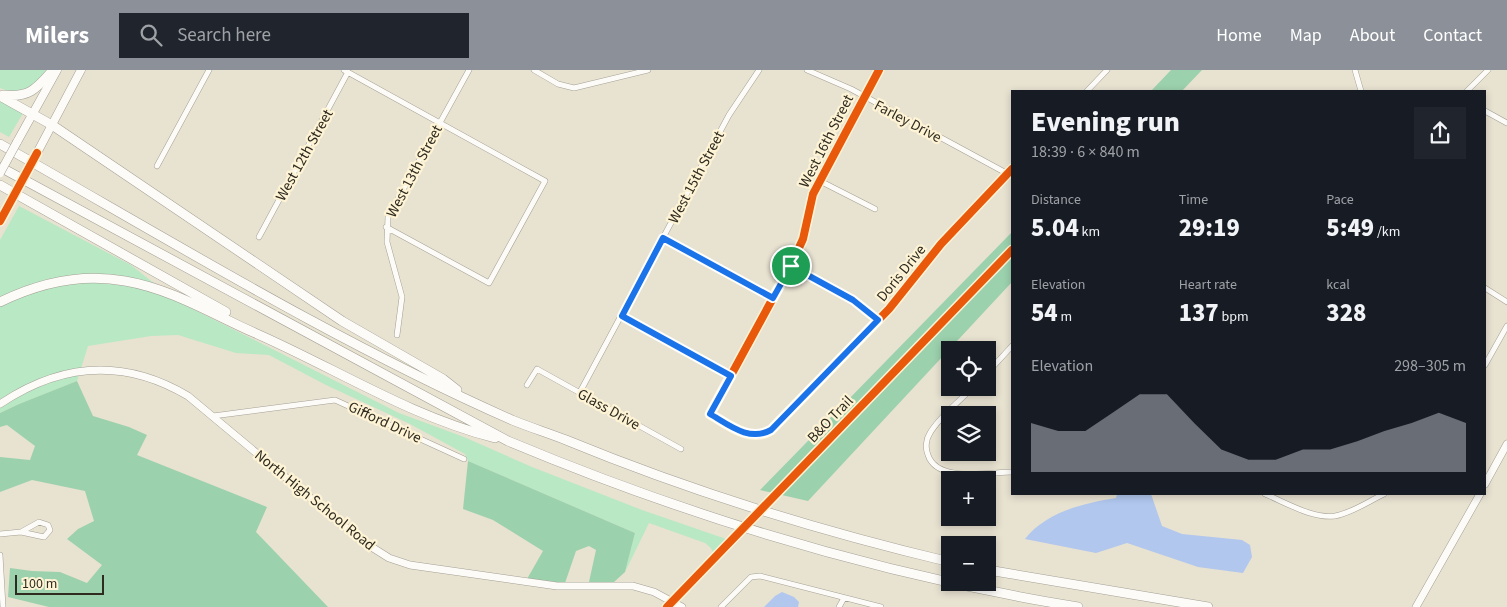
<!DOCTYPE html>
<html lang="en">
<head>
<meta charset="utf-8">
<style>
	body { margin:0; font-family:"Source Sans 3",sans-serif; background:#20242c; color:#f1f3f6; height:100vh; display:flex; flex-direction:column; font-size:19px; white-space:nowrap }
	* { box-sizing:border-box; margin:0 }
	p { font-size:16px; color:#9ea1a6 }
	.icon { flex:none; width:28px; height:28px; fill:none; stroke:currentColor; stroke-width:2; stroke-linecap:round; stroke-linejoin:round }
	.map { position:relative; flex:1; overflow:hidden }
	.drawer { position:absolute; left:1011px; top:20px; width:475px; height:405px; display:flex; flex-direction:column; background:#171b24; border-radius:0px; box-shadow:0 2px 8px #0003 }
	.drawer>* { flex:none }
	.buttons { position:absolute; left:941px; top:271px; display:grid; gap:10px }
	.buttons a { display:grid; place-items:center; width:55px; height:55px; border-radius:0px; background:#171b24; box-shadow:0 2px 8px #0003; font-size:25px }
	.scale { position:absolute; left:15px; bottom:12px; width:89px; box-sizing:border-box; padding-left:5px; border:2px solid #2f2b20; border-top:0; font-size:14px; line-height:18px; white-space:nowrap; color:#2f2b20; -webkit-text-stroke:4px #fef4d5; paint-order:stroke }
	.pin { position:absolute; display:grid; place-items:center; width:42px; height:42px; color:#fff; margin:-21px; border:2px solid #fff; border-radius:50%; box-shadow:0 1px 5px #0007 }
	.round { display:grid; place-items:center; flex:none; width:52px; height:52px; border-radius:0px; background:#20242c }
	.headline { display:flex; align-items:center; justify-content:space-between; height:85px; padding:0 20px }
	h1 { font-size:28px; font-weight:800; line-height:38px }
	.stats { display:grid; grid-template-columns:repeat(3,1fr); gap:8px; height:85px; padding:5px 20px }
	.stats div { display:grid; align-content:center }
	.stats b { font-size:25px; font-weight:800 }
	.stats small { font-size:14px; font-weight:400 }
	.stats p { font-size:14px }
	.chart { height:140px; padding:10px 20px }
	.chart p { display:flex; justify-content:space-between }
	.chart svg { width:100%; height:90px; margin-top:5px; fill:#8c9099; opacity:.7 }
	header { display:flex; align-items:center; gap:30px; box-sizing:border-box; height:70px; padding:0 25px; background:#8c9099; color:#fff }
	header strong { font-size:24px }
	nav { display:flex; gap:28px; margin-inline-start:auto; font-size:18px }
	.search { width:350px; height:45px; background:#20242c; display:flex; align-items:center; gap:12px; box-sizing:border-box; padding:0 18px; border-radius:0px; color:#9ea1a6; font-size:19px }
	.map>svg:first-child { display:block }
	.green { fill:#b8e8c4 }
	.forest { fill:#9cd1ad }
	.water { fill:#b1c7ee }
	.lines { fill:none; stroke-linecap:round; stroke-linejoin:round }
	.street-casing { stroke:#a4a093; stroke-width:6 }
	.secondary-casing { stroke:#a4a093; stroke-width:8 }
	.primary-casing { stroke:#a4a093; stroke-width:9 }
	.highway-casing { stroke:#a4a093; stroke-width:10 }
	.street { stroke:#fcfbf8; stroke-width:5 }
	.secondary { stroke:#fcfbf8; stroke-width:7 }
	.primary { stroke:#fcfbf8; stroke-width:8 }
	.highway { stroke:#fcfbf8; stroke-width:9 }
	.primary-bridge-casing { stroke:#a4a093; stroke-width:9; stroke-linecap:butt }
	.primary-bridge { stroke:#fcfbf8; stroke-width:8 }
	.cycleway-casing { stroke:#fef4d5; stroke-width:11 }
	.cycleway { stroke:#e8590c; stroke-width:8 }
	.route-casing { stroke:#fff; stroke-width:10 }
	.route { stroke:#1a73e8; stroke-width:6 }
	.labels { text-anchor:middle; stroke-width:4.5; stroke-linejoin:round; paint-order:stroke }
	.street-label { font-size:15px; fill:#2f2b20; stroke:#fef4d5 }
</style>
</head>
<body>
<header>
<strong>Milers</strong>
<div class="search"><svg class="icon" aria-label="search" viewBox="0 0 24 24"><circle cx="10" cy="10" r="6"/><path d="M15 15l6 6"/></svg>Search here</div>
<nav><a>Home</a><a>Map</a><a>About</a><a>Contact</a></nav>
</header>
<div class="map">
<svg width="1507" height="537" viewBox="0 0 1507 537">
	<rect width="100%" height="100%" fill="#e8e2d1"/>
	<path class="green" d="M 0,0 L 46,0 C 33,20 25,29 0,18 Z
		M 0,29 L 23,43 L 9,67 L 0,62 Z
		M 19,136 L 131,195 L 175,230 L 399,343 L 464,367 L 532,397 L 642,440 L 729,470 L 714,484 L 711,478 L 705,473 L 649,453 L 625,502 L 635,463 L 468,391 L 465,384 L 410,354 L 326,315 L 269,285 L 236,283 L 178,265 L 151,266 L 88,276 L 77,311 L 19,334 L 0,343 L 0,170 Z"/>
	<path class="forest" d="M 1171,0 L 1202,0 L 1182,21 L 1151,21 Z
		M 1012,162 L 1012,212 L 808,431 L 760,420 Z
		M 77,311 L 93,346 L 129,357 L 147,365 L 137,385 L 267,437 L 256,462 L 328,537 L 49,537 L 8,527 L 10,498 L 32,501 L 60,502 L 87,513 L 102,495 L 67,469 L 78,459 L 94,451 L 85,421 L 32,410 L 0,422 L 0,387 L 30,390 L 35,376 L 7,355 L 0,357 L 0,343 L 19,334 Z
		M 468,391 L 635,463 L 625,502 L 614,512 L 589,512 L 596,480 L 589,476 L 576,481 L 565,513 L 527,509 L 543,481 L 493,450 L 463,439 Z"/>
	<path class="water" d="M 1117,424 L 1151,424 L 1162,456 L 1182,464 L 1242,470 L 1250,475 L 1252,487 L 1243,503 L 1198,497 L 1127,473 L 1096,483 L 1025,469 C 1046,442 1084,433 1116,428 Z
		M 782,522 L 794,527 L 799,532 L 798,537 L 764,537 L 775,526 Z"/>
	<g class="lines">
		<defs>
			<path id="street" d="M 344,0 L 545,111 L 489,213 L 386,157
				M 534,0 L 558,14 L 574,18 L 648,0
				M 807,0 L 851,19 L 1008,104
				M 879,0 L 813,124 L 803,169 L 792,193 L 710,344 C 729,355 750,373 771,360 L 889,239 L 941,174 L 1012,99
				M 1355,0 L 1361,21
				M 1087,21 L 1107,0
				M 1467,21 L 1488,0
				M 1485,41 L 1507,53
				M 157,96 L 209,0
				M 820,111 L 875,139
				M 259,167 L 348,2
				M 663,168 L 773,228
				M 791,196 L 858,233 L 878,250
				M 1485,218 L 1507,232
				M 622,246 L 731,306
				M 397,265 L 402,227 L 387,172 L 388,147 L 469,0
				M 1485,295 L 1507,256
				M 988,302 L 1012,276
				M 527,315 L 537,299 L 681,379
				M 972,318 C 959,332 940,346 930,363 C 926,369 925,378 928,385 C 937,413 989,402 1012,402
				M 580,322 L 729,45 L 759,0
				M 213,346 L 335,330 L 464,389
				M 1265,424 C 1285,432 1312,449 1335,446 C 1352,443 1369,431 1384,424
				M 0,464 L 21,462 L 44,467 L 50,460 L 48,455 L 39,452 L 21,462
				M 0,485 L 3,537
				M 721,537 L 751,507 L 760,506 L 881,537
				M 839,537 L 844,528"/>
			<path id="secondary" d="M 0,334 C 61,293 124,288 188,326 L 362,471 L 389,488 L 410,495 L 557,516 L 633,516 L 654,522 L 682,537
				M 1485,414 L 1507,374
				M 1416,537 L 1480,424"/>
			<path id="primary" d="M 17,72 L 57,0
				M 37,83 L 81,0
				M 0,151 L 13,127"/>
			<path id="highway" d="M 3,25 C 30,28 37,18 53,0
				M 0,26 L 52,55 L 342,251 L 443,309 L 457,320
				M 0,74 C 168,169 335,272 512,350 C 529,357 548,363 566,370 C 690,421 819,461 950,492
				M 0,97 L 508,371 C 692,448 881,505 1078,537
				M 0,115 L 226,242
				M 0,232 C 39,213 81,203 125,211 C 172,219 212,244 255,263 C 335,298 409,346 495,368
				M 988,500 L 1208,537"/>
		</defs>
		<use href="#street" class="street-casing"/>
		<use href="#secondary" class="secondary-casing"/>
		<use href="#primary" class="primary-casing"/>
		<use href="#highway" class="highway-casing"/>
		<use href="#street" class="street"/>
		<use href="#secondary" class="secondary"/>
		<use href="#primary" class="primary"/>
		<use href="#highway" class="highway"/>
		<defs>
			<path id="primary-bridge" d="M 0,103 L 17,72
				M 13,127 L 37,83"/>
		</defs>
		<use href="#primary-bridge" class="primary-bridge-casing"/>
		<use href="#primary-bridge" class="primary-bridge"/>
		<defs>
			<path id="cycleway" d="M 879,0 L 813,124 L 803,169 L 792,193 L 710,344 C 729,355 750,373 771,360 L 889,239 L 941,174 L 1012,99
				M 0,151 L 37,83
				M 667,537 L 1012,180"/>
		</defs>
		<use href="#cycleway" class="cycleway-casing"/>
		<use href="#cycleway" class="cycleway"/>
	</g>
	<g class="lines">
		<defs>
			<path id="route" d="M 663,168 L 773,228 L 791,196 L 853,230 L 878,250 L 771,360 C 749,372 729,355 710,344 L 731,306 L 622,246 Z"/>
		</defs>
		<use href="#route" class="route-casing"/>
		<use href="#route" class="route"/>
	</g>
	<g class="labels">
		<g class="street-label">
			<text transform="translate(908 51) rotate(28)" y="5">Farley Drive</text>
			<text transform="translate(826 71) rotate(-63)" y="5">West 16th Street</text>
			<text transform="translate(304 85) rotate(-61)" y="5">West 12th Street</text>
			<text transform="translate(414 101) rotate(-62)" y="5">West 13th Street</text>
			<text transform="translate(696 107) rotate(-62)" y="5">West 15th Street</text>
			<text transform="translate(901 203) rotate(-51)" y="5">Doris Drive</text>
			<text transform="translate(609 339) rotate(29)" y="5">Glass Drive</text>
			<text transform="translate(830 349) rotate(-46)" y="5">B&amp;O Trail</text>
			<text transform="translate(385 352) rotate(25)" y="5">Gifford Drive</text>
			<text transform="translate(315 430) rotate(39)" y="5">North High School Road</text>
		</g>
	</g>
</svg>
<div class="buttons">
<a><svg class="icon" aria-label="locate" viewBox="0 0 24 24"><circle cx="12" cy="12" r="6"/><path d="M12 2v4M12 18v4M2 12h4M18 12h4"/></svg></a>
<a><svg class="icon" aria-label="layers" viewBox="0 0 24 24"><path d="M12 4l9 5-9 5-9-5zM3 14l9 5 9-5"/></svg></a>
<a>+</a>
<a>−</a>
</div>
<div class="scale">100 m</div>
<div class="pin" style="left:791px;top:196px;background:#1e9e55"><svg class="icon" aria-label="arrive" viewBox="0 0 24 24"><path d="M6 21V4h12l-3 4 3 4H6"/></svg></div>
<section class="drawer">
<div class="headline"><div><h1>Evening run</h1><p>18:39 · 6 × 840 m</p></div><a class="round"><svg class="icon" aria-label="share" viewBox="0 0 24 24"><path d="M12 15V3M7 8l5-5 5 5M5 13v7h14v-7"/></svg></a></div>
<div class="stats">
<div><p>Distance</p><b>5.04<small> km</small></b></div>
<div><p>Time</p><b>29:19</b></div>
<div><p>Pace</p><b>5:49<small> /km</small></b></div>
</div>
<div class="stats">
<div><p>Elevation</p><b>54<small> m</small></b></div>
<div><p>Heart rate</p><b>137<small> bpm</small></b></div>
<div><p>kcal</p><b>328</b></div>
</div>
<div class="chart"><p><span>Elevation</span>298–305 m</p>
<svg viewBox="0 0 160 44" preserveAspectRatio="none"><path d="M0 44V20L10 24L20 24L30 15L40 6L50 6L60 20L70 33L80 38L90 38L100 33L110 33L120 29L130 24L140 20L150 15L160 20V44z"/></svg>
</div>
</section>
</div>
</body>
</html>
